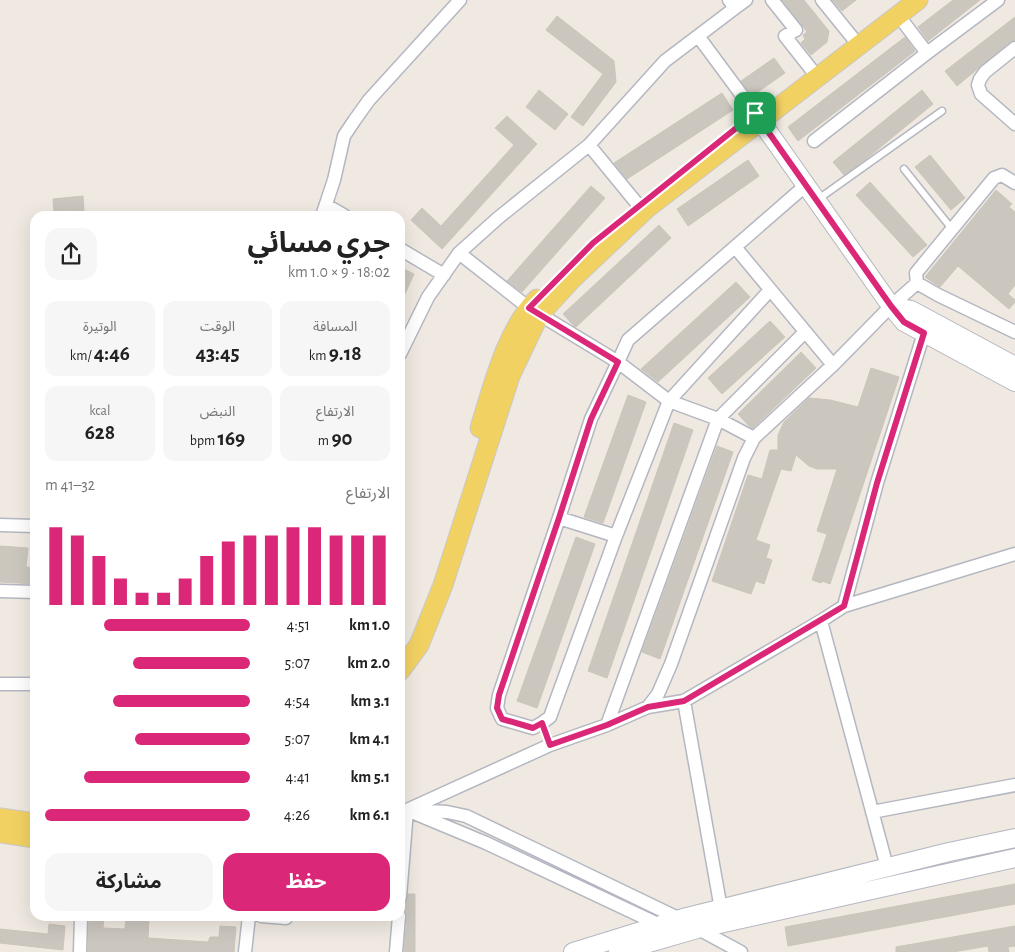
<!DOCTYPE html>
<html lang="ar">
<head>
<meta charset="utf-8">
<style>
	body { margin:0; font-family:"Alegreya Sans","Noto Sans Arabic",sans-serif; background:#f6f6f6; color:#222; direction:rtl; height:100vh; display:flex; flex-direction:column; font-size:19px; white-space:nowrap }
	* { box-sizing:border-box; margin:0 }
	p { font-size:16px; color:#767676 }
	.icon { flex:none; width:28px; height:28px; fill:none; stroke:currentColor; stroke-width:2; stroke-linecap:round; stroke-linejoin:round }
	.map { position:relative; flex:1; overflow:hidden; direction:ltr }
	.sheet { position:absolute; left:30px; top:211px; width:375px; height:710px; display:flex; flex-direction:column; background:#fff; border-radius:15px; box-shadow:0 5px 20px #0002; direction:rtl }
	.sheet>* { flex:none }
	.pin { position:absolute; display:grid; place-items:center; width:42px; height:42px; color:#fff; margin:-21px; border-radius:10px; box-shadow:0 2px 8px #0006 }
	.round { display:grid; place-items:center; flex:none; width:52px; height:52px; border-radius:15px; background:#f6f6f6 }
	.summary { display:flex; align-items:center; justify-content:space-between; height:85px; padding:0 15px }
	h1 { font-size:28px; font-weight:700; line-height:38px }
	.figures { display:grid; grid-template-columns:repeat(3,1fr); gap:8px; height:85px; padding:5px 15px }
	.figures div { display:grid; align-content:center; border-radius:12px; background:#f6f6f6; text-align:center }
	.figures b { font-size:21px; font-weight:700 }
	.figures small { font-size:14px; font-weight:400 }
	.figures p { font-size:14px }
	.chart { height:140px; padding:10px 15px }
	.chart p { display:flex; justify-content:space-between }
	.chart svg { width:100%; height:90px; margin-top:5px; stroke:#db2777; stroke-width:6 }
	.button { display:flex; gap:10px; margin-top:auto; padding:10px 15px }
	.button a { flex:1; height:58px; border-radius:15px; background:#db2777; color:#fff; font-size:20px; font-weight:700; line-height:58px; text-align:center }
	.button a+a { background:#f6f6f6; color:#222 }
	ul { padding:0 15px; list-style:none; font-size:16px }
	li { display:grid; grid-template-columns:80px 60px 1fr; align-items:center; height:38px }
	li i { height:12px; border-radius:6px; background:#db2777 }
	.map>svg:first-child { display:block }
	.building { fill:#cbc7bf; stroke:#cbc5ba }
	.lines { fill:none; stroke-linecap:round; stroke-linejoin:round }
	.lane-casing { stroke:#b4b7c1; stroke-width:9 }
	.street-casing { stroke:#b4b7c1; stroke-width:15 }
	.secondary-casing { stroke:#b4b7c1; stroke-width:20 }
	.primary-casing { stroke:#c9c9c9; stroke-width:21 }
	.lane { stroke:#fff; stroke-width:6 }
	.street { stroke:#fff; stroke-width:12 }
	.secondary { stroke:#fff; stroke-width:18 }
	.primary { stroke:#f2d163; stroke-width:19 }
	.route-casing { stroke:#fff; stroke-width:10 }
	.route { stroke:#db2777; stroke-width:6 }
</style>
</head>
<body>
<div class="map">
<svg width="1015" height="952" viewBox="0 0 1015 952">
	<rect width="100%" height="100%" fill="#efe9e1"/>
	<path class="building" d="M 782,0 L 804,0 L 829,31 L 827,42 L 811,55 L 801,43 L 805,39 L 803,35 L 807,32 L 802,25 Z
		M 832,0 L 856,0 L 842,11 Z
		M 953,0 L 980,0 L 928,41 L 918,27 Z
		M 557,16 L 613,60 L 614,61 L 616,82 L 583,126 L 571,117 L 603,74 L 546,30 Z
		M 1015,17 L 1015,40 L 1010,42 L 957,86 L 945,71 Z
		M 905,37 L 915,51 L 798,141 L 788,127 Z
		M 774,58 L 785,73 L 752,96 L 741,81 Z
		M 539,90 L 568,114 L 555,130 L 526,107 Z
		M 922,90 L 933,104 L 866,159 L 844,175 L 833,162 Z
		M 722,93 L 733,110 L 627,179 L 614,163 Z
		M 507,116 L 537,144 L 442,249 L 411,220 L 422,208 L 441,226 L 514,145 L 495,128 Z
		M 930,155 L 965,198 L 951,210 L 915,167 Z
		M 748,160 L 759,176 L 688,226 L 677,209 Z
		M 870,182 L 927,245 L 913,257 L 856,195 Z
		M 591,186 L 605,198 L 522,292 L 507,281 Z
		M 996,190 L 1012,204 L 1009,207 L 1015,212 L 1015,285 L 1008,294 L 1015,300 L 1015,302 L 1009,309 L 958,266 L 940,287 L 925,277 Z
		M 83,196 L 84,211 L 78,211 L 79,216 L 62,216 L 61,211 L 54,212 L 53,199 Z
		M 659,225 L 671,238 L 576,327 L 574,326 L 563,314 Z
		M 400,267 L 414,274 L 400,305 Z
		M 736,282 L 750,297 L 658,382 L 641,369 Z
		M 770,321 L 785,337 L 722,394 L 708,378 Z
		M 801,352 L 816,368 L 753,428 L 750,427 L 738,414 Z
		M 871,368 L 899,377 L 830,584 L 822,581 L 821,583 L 812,580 L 827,534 L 817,531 L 837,469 L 817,469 L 809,466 L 796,455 L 791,471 L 781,469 L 756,540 L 770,545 L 766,558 L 772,560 L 764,584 L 756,581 L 751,594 L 712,581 L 748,475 L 762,479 L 770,450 L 778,450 L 778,435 L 784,422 L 809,398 L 830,400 L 858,407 Z
		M 628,395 L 646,402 L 603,523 L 584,517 Z
		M 674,423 L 693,430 L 607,678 L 588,671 Z
		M 717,446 L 733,452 L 660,659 L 642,652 Z
		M 576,537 L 595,544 L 537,708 L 517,701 Z
		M 0,546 L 28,548 L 26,567 L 35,568 L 35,584 L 0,582 Z
		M 1015,884 L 1015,904 L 788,946 L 785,927 Z
		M 408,894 L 415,894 L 415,952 L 404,952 L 407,916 L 406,912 L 401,908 L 401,905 L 406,902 Z
		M 89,916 L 104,916 L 103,928 L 125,929 L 126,918 L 149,919 L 148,938 L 208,942 L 210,937 L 219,937 L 220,926 L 236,927 L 234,952 L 88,952 Z
		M 49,924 L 65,926 L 63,950 L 0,943 L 0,929 L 48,934 Z
		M 1015,926 L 1015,946 L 1008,947 L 1009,952 L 989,952 L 988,946 L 953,952 L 896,952 L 896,947 Z"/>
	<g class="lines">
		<defs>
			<path id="lane" d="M 904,169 L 952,229
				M 817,200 L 942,111"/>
			<path id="street" d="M 729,0 L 735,8 L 746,0
				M 772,0 L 796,30 L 785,36 L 811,69
				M 822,0 L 852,37
				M 898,15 L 927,53
				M 698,36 L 755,113
				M 1015,48 L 985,72 L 980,79 L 978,85 L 981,94 L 1015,124
				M 814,141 L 927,53 L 998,0
				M 589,145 L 639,206
				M 326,205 L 345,216
				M 322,216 L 334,180 L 344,136 L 354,121 L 369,100 L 460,0
				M 735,247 L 833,365
				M 400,249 L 444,275
				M 459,253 L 529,308 L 618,362 L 669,401 L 718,419 L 754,438
				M 917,283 L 916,273 L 994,178 L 1002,175 L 1015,183
				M 917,283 L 938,295 L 1015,332
				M 770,290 L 669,401 L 616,536 L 550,717 L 542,723 L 533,728 L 502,719 L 497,708 L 499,695 L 559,518 L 591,419 L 618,362 L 628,340 L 805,186
				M 400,354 L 428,297 L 459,253 L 498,218 L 589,145 L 665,61 L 735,8
				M 559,518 L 616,536
				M 0,525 L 35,526
				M 0,591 L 35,592
				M 844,606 L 877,483 L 924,333
				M 821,621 L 887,867
				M 0,684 L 35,684
				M 684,701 L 721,909
				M 648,707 L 684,701 L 821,621 L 844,606 L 1015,554
				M 607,725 L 718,419 L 805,332
				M 407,810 L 550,745 L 607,725 L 648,707 L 658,694 L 671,664 L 744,458 L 754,438 L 833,365 L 891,306 L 917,283
				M 411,810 L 447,812 L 466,816 L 680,919 L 741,952
				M 872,812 L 1015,785
				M 414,813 L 486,843 L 662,926
				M 400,897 L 407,810
				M 261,916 L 286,918
				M 80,952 L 81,916
				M 245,952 L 249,916
				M 396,952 L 399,916"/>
			<path id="secondary" d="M 755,113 L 891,306 L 904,322 L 1015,382
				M 891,306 L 911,310 L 1015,366
				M 573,952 L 683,918 L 949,852 L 1015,838
				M 618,952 L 697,929 L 1015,858"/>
			<path id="primary" d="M 480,428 C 493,386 506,331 537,299
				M 400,671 L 419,645 L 443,585 L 510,376 L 539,315 L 573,278 L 646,209 L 918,0
				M 0,818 L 35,823
				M 0,833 L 35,838"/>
		</defs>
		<use href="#lane" class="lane-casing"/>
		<use href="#street" class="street-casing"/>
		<use href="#secondary" class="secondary-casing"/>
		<use href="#primary" class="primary-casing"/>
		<use href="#lane" class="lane"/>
		<use href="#street" class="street"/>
		<use href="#secondary" class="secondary"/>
		<use href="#primary" class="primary"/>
	</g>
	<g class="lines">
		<defs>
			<path id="route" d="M 755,113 L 891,306 L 904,322 L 924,333 L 877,483 L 844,606 L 684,701 L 648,707 L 607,725 L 550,745 L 542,723 L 533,728 L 502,719 L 497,708 L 499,695 L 559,518 L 591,419 L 618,362 L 529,308 L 593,243 Z"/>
		</defs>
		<use href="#route" class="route-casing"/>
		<use href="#route" class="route"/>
	</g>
</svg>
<div class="pin" style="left:755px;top:113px;background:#1e9e55"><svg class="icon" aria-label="arrive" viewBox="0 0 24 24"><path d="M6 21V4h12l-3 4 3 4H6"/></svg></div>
<section class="sheet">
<div class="summary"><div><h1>جري مسائي</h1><p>18:02 · 9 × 1.0 km</p></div><a class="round"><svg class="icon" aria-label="share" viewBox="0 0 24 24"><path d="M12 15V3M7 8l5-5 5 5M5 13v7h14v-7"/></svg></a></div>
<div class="figures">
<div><p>المسافة</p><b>9.18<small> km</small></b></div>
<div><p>الوقت</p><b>43:45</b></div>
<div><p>الوتيرة</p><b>4:46<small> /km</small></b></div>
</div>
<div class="figures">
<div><p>الارتفاع</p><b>90<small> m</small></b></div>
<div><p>النبض</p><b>169<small> bpm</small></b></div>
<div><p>kcal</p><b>628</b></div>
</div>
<div class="chart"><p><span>الارتفاع</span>32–41 m</p>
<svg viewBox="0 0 160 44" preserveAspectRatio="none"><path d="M5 44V6M15 44V10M25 44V20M35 44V31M45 44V38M55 44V38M65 44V31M75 44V20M85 44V13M95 44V10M105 44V10M115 44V6M125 44V6M135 44V10M145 44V10M155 44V10"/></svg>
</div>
<ul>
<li><b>1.0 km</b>4:51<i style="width:71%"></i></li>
<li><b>2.0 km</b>5:07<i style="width:57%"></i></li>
<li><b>3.1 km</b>4:54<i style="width:67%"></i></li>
<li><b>4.1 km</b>5:07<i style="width:56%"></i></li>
<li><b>5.1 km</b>4:41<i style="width:81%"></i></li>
<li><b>6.1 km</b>4:26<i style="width:100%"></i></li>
</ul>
<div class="button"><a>حفظ</a><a>مشاركة</a></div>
</section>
</div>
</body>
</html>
